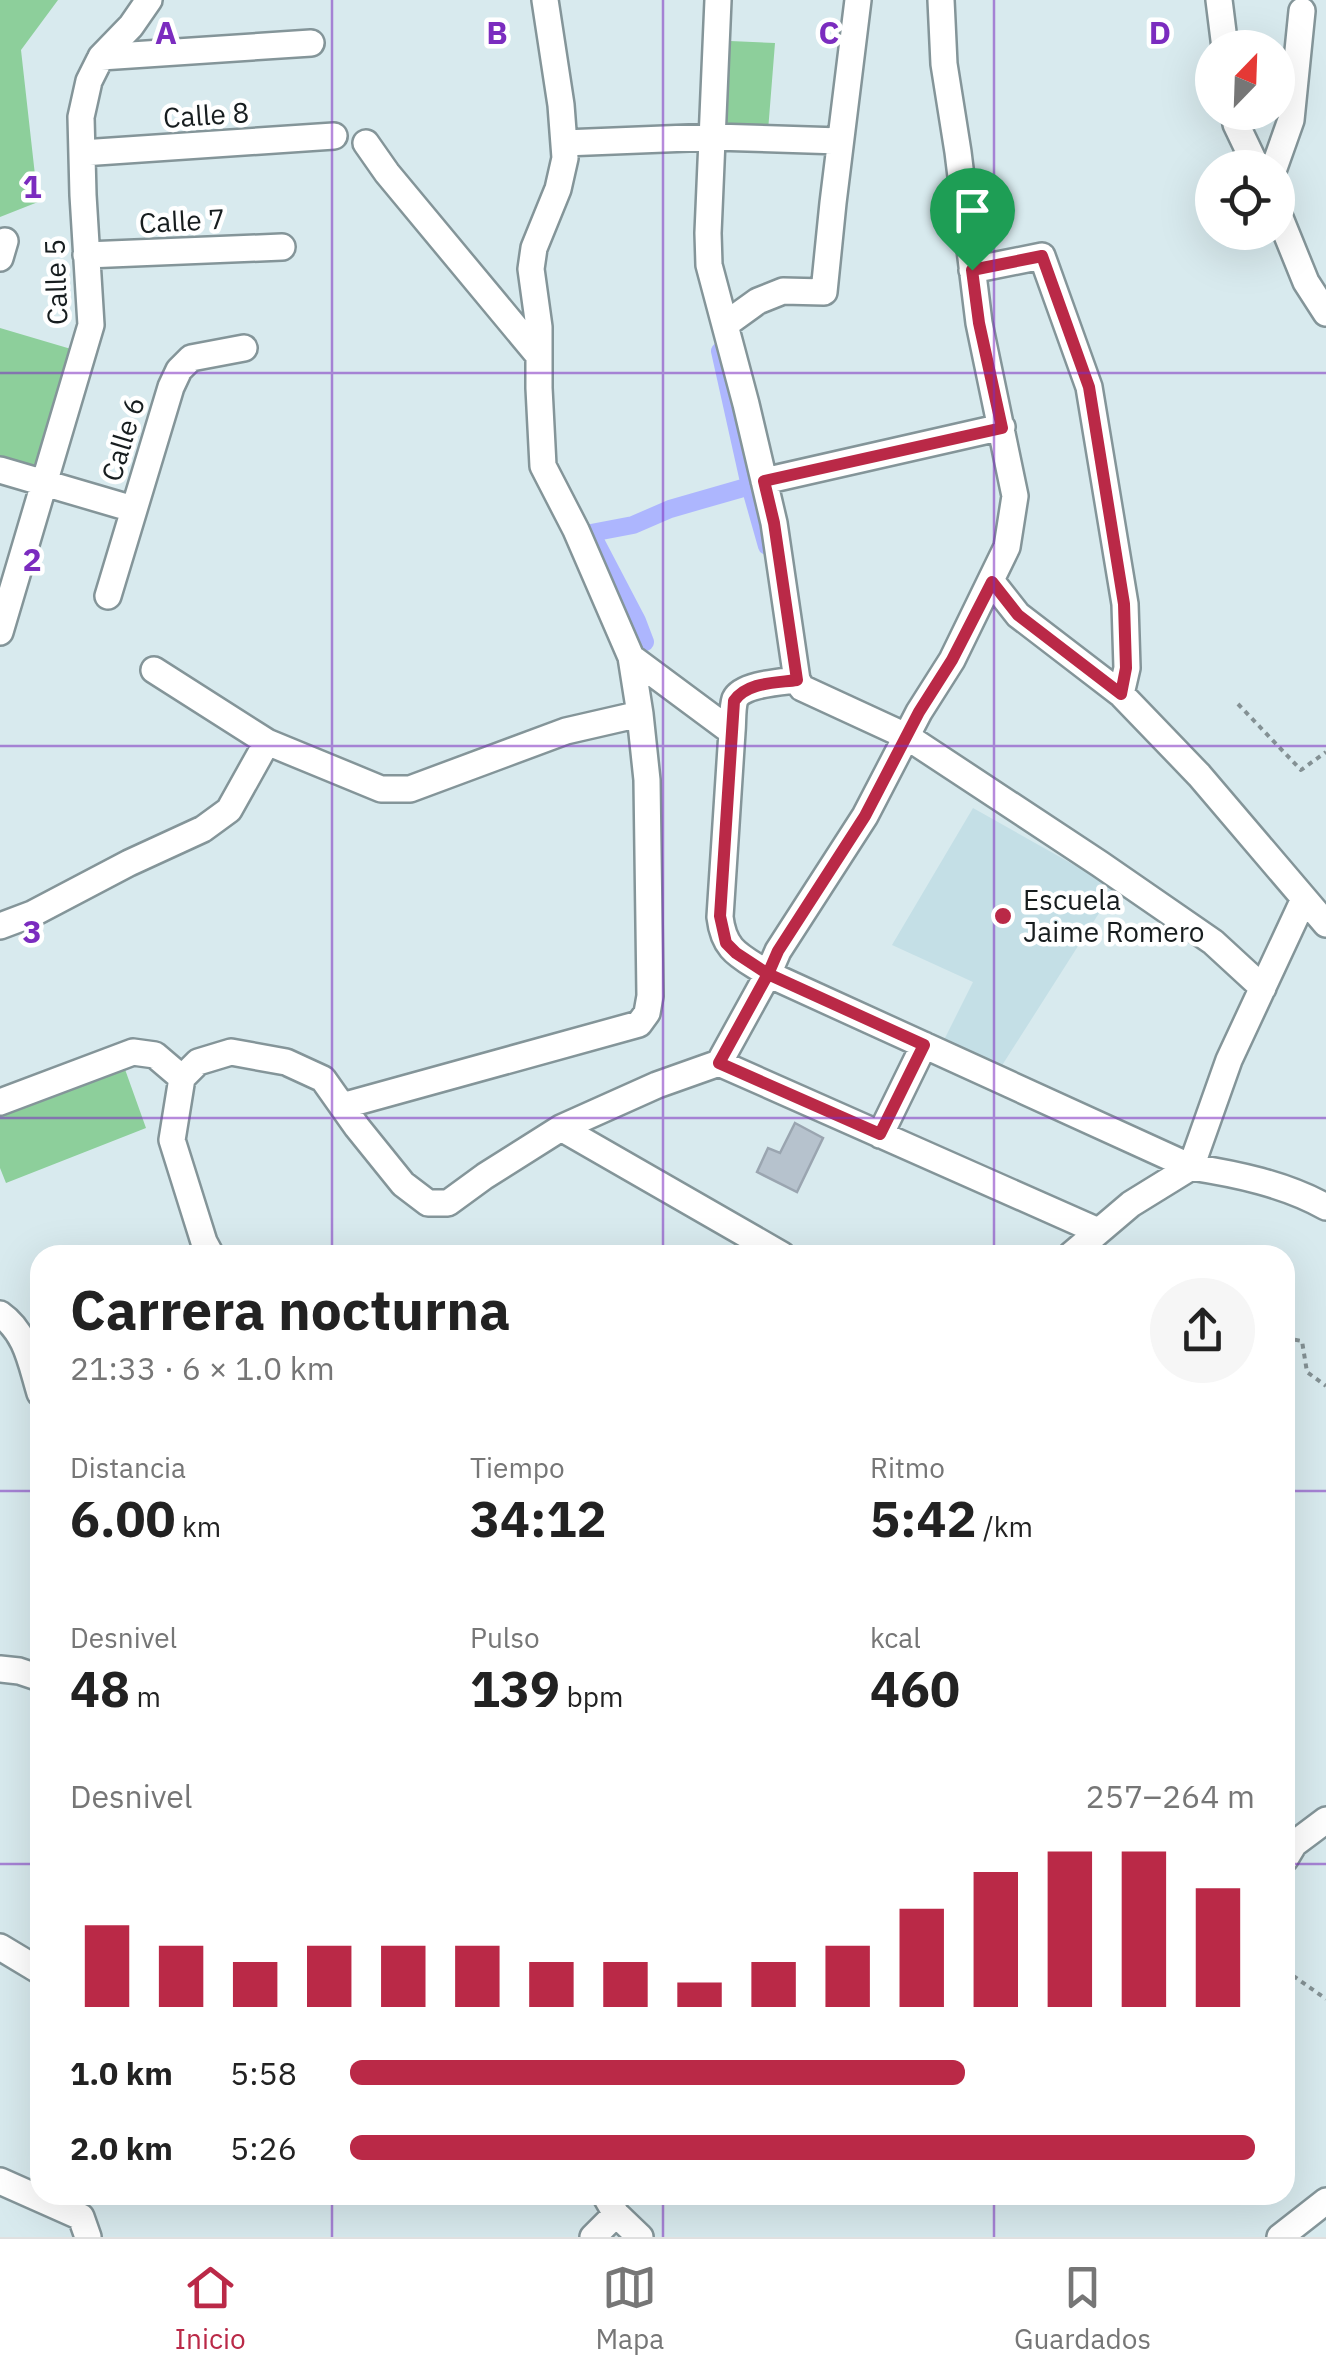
<!DOCTYPE html>
<html lang="es">
<head>
<meta charset="utf-8">
<style>
	body { margin:0; font-family:"IBM Plex Sans",sans-serif; background:#f6f6f6; color:#222; height:100vh; display:flex; flex-direction:column; font-size:38px; white-space:nowrap }
	* { box-sizing:border-box; margin:0 }
	p { font-size:32px; color:#767676 }
	.icon { flex:none; width:55px; height:55px; fill:none; stroke:currentColor; stroke-width:2; stroke-linecap:round; stroke-linejoin:round }
	.map { position:relative; flex:1; overflow:hidden }
	.drawer { position:absolute; left:30px; top:1245px; width:1265px; height:960px; display:flex; flex-direction:column; background:#fff; border-radius:30px; box-shadow:0 10px 40px #0002 }
	.drawer>* { flex:none }
	.needle { width:65px; rotate:23deg }
	.buttons { position:absolute; left:1195px; top:30px; display:grid; gap:20px }
	.buttons a { display:grid; place-items:center; width:100px; height:100px; border-radius:50%; background:#fff; box-shadow:0 10px 40px #0002; font-size:50px }
	.pin { position:absolute; display:grid; place-items:center; width:85px; height:85px; color:#fff; margin:-102px -42px; border-radius:50% 50% 50% 0; rotate:-45deg; box-shadow:0 0 10px #0007 }
	.pin .icon { rotate:45deg }
	.round { display:grid; place-items:center; flex:none; width:105px; height:105px; border-radius:52px; background:#f6f6f6 }
	.headline { display:flex; align-items:center; justify-content:space-between; height:170px; padding:0 40px }
	h1 { font-size:55px; font-weight:700; line-height:75px }
	.metrics { display:grid; grid-template-columns:repeat(3,1fr); gap:15px; height:170px; padding:10px 40px }
	.metrics div { display:grid; align-content:center }
	.metrics b { font-size:50px; font-weight:700 }
	.metrics small { font-size:28px; font-weight:400 }
	.metrics p { font-size:28px }
	.chart { height:280px; padding:20px 40px }
	.chart p { display:flex; justify-content:space-between }
	.chart svg { width:100%; height:180px; margin-top:10px; stroke:#ba2947; stroke-width:6 }
	ul { padding:0 40px; list-style:none; font-size:32px }
	li { display:grid; grid-template-columns:160px 120px 1fr; align-items:center; height:75px }
	li i { height:25px; border-radius:12px; background:#ba2947 }
	.tab-bar { display:flex; justify-content:space-around; align-items:center; height:140px; border-top:2px solid #e0e0e0; background:#fff; font-size:28px; color:#767676 }
	.tab-bar a { display:grid; justify-items:center; gap:5px }
	.tab-bar .selected { color:#ba2947 }
	.map>svg:first-child { display:block }
	.built { fill:#c4dfe6 }
	.green { fill:#8dcf9b }
	.lines { fill:none; stroke-linecap:round; stroke-linejoin:round }
	.canal { stroke:#adb6fe; stroke-width:18 }
	.building { fill:#b6c2cd; stroke:#9aa5b0; stroke-width:2.5 }
	.minor-casing { stroke:#849599; stroke-width:30 }
	.path { stroke:#849194; stroke-width:4; stroke-dasharray:5 5; stroke-linecap:butt }
	.minor { stroke:#fff; stroke-width:25 }
	.route-casing { stroke:#fff; stroke-width:20 }
	.route { stroke:#ba2947; stroke-width:12 }
	.grid { fill:none; stroke:#7b2cbf; stroke-width:2.5; stroke-opacity:0.55 }
	.poi-dot { fill:#ba2947; stroke:#fff; stroke-width:4 }
	.labels { text-anchor:middle; stroke-width:9; stroke-linejoin:round; paint-order:stroke }
	.street-label { font-size:28px; fill:#171d1f; stroke:#fff }
	.poi-label { font-size:28px; fill:#171d1f; stroke:#fff; text-anchor:start }
	.grid-label { font-size:32px; text-anchor:middle; font-weight:bold; fill:#7b2cbf; stroke:#fff; stroke-width:9; stroke-linejoin:round; paint-order:stroke }
</style>
</head>
<body>
<div class="map">
<svg width="1326" height="2237" viewBox="0 0 1326 2237">
	<rect width="100%" height="100%" fill="#d8eaee"/>
	<path class="built" d="M 973,808 L 1115,888 L 994,1078 L 939,1050 L 973,982 L 892,945 Z"/>
	<path class="green" d="M 0,0 L 58,0 L 21,50 L 38,202 L 0,217 Z
		M 730,41 L 775,43 L 768,131 L 722,128 Z
		M 0,328 L 71,349 L 35,472 L 0,462 Z
		M 117,1047 L 146,1128 L 6,1183 L 0,1168 L 0,1095 Z"/>
	<g class="lines">
		<path class="canal" d="M 720,351 L 750,486 L 760,484
			M 645,642 L 637,621 L 591,533 L 633,525 L 670,509 L 750,486 L 767,546"/>
	</g>
	<path class="building" d="M 795,1123 L 823,1138 L 797,1192 L 757,1172 L 768,1148 L 780,1153 Z"/>
	<g class="lines">
		<defs>
			<path id="minor" d="M 718,0 L 708,233 L 709,265 L 746,404 L 774,523 L 797,680 L 802,688 L 906,736 L 1100,864 L 1213,942 L 1263,988
				M 941,0 L 944,64 L 958,152 L 979,323 L 1015,496 L 1007,547 L 952,660 L 919,712 L 865,816 L 778,951 L 768,974 L 719,1063 L 1098,1231
				M 1219,0 L 1225,48
				M 101,57 L 311,43
				M 1234,112 L 1236,124 L 1257,168
				M 366,143 L 387,173 L 539,356
				M 564,143 L 714,137 L 840,141
				M 82,153 L 334,136
				M 1274,168 L 1291,120 L 1302,11
				M 1278,213 L 1306,282 L 1326,313
				M 86,255 L 282,247
				M 0,258 L 5,241
				M 972,270 L 1042,256 L 1089,387 L 1125,604 L 1127,668 L 1121,694
				M 726,324 L 758,301 L 783,291 L 824,292 L 833,203 L 858,0
				M 0,470 L 133,509
				M 764,481 L 1002,427
				M 992,582 L 1018,615 L 1121,694 L 1199,775 L 1326,924
				M 108,596 L 171,387 L 179,370 L 191,358 L 244,348
				M 0,632 L 91,325 L 83,195 L 81,117 L 89,81 L 101,57 L 131,26 L 149,0
				M 631,657 L 732,732 L 720,917 C 724,952 741,956 768,974 L 1191,1167 C 1236,1174 1285,1184 1326,1207
				M 154,670 L 267,742 L 381,789 L 410,789 L 566,731 L 640,714
				M 732,732 C 733,722 732,708 735,699 C 742,684 782,682 797,680
				M 0,926 L 32,914 L 129,863 L 203,829 L 229,810 L 267,742
				M 0,1102 L 133,1052 L 155,1055 L 182,1078
				M 342,1106 L 639,1024 L 647,1013 L 650,996 L 647,780 L 640,714 L 631,657 L 576,530 L 543,466 L 539,388 L 539,327 L 531,269 L 534,248 L 558,189 L 565,158 L 561,105 L 545,0
				M 561,1128 L 782,1255
				M 880,1135 L 924,1045
				M 211,1255 L 204,1242 L 172,1140 L 182,1078 L 198,1062 L 231,1052 L 286,1062 L 323,1079 L 357,1127 L 403,1184 L 428,1203 L 448,1203 L 485,1176 L 561,1128 L 657,1085 L 719,1063
				M 1071,1255 L 1131,1204 L 1191,1167 L 1229,1060 L 1304,899
				M 0,1314 C 27,1333 31,1364 40,1393
				M 0,1669 L 19,1671 L 40,1678
				M 1285,1859 L 1294,1844 L 1326,1820
				M 0,1947 L 40,1971
				M 0,2181 L 81,2217 L 88,2237
				M 605,2195 L 616,2214 L 640,2237
				M 593,2237 L 616,2214
				M 1280,2237 L 1326,2201"/>
		</defs>
		<use href="#minor" class="minor-casing"/>
		<path class="path" d="M 1238,704 L 1301,770 L 1326,752
			M 1285,1338 L 1302,1341 L 1307,1372 L 1326,1386
			M 1285,1970 L 1326,1999"/>
		<use href="#minor" class="minor"/>
	</g>
	<g class="lines">
		<defs>
			<path id="route" d="M 972,270 L 979,323 L 1002,428 L 764,481 L 774,523 L 797,680 C 776,683 747,682 734,701 L 720,916 L 726,943 L 736,953 L 768,974 L 924,1045 L 880,1134 L 719,1063 L 768,974 L 778,951 L 865,816 L 919,712 L 952,660 L 992,582 L 1018,615 L 1121,694 L 1126,668 L 1124,604 L 1089,387 L 1042,256 L 972,270"/>
		</defs>
		<use href="#route" class="route-casing"/>
		<use href="#route" class="route"/>
	</g>
	<path class="grid" d="M 332,0 L 332,1255M 663,0 L 663,1255M 994,0 L 994,1255M 0,373 L 1326,373M 0,746 L 1326,746M 0,1118 L 1326,1118M 0,1491 L 40,1491M 1285,1491 L 1326,1491M 0,1864 L 40,1864M 1285,1864 L 1326,1864M 332,2195 L 332,2237M 663,2195 L 663,2237M 994,2195 L 994,2237"/>
	<circle class="poi-dot" cx="1003" cy="916" r="10"/>
	<g class="labels">
		<g class="street-label">
			<text transform="translate(206 115) rotate(-4)" y="10">Calle 8</text>
			<text transform="translate(182 221) rotate(-3)" y="10">Calle 7</text>
			<text transform="translate(56 282) rotate(-92)" y="10">Calle 5</text>
			<text transform="translate(123 439) rotate(-73)" y="10">Calle 6</text>
		</g>
		<g class="poi-label">
			<text x="1023" y="910">Escuela<tspan x="1023" dy="32">Jaime Romero</tspan></text>
		</g>
	</g>
	<g class="grid-label">
		<text x="166" y="44">A</text>
		<text x="497" y="44">B</text>
		<text x="829" y="44">C</text>
		<text x="1160" y="44">D</text>
		<text x="32" y="198">1</text>
		<text x="32" y="571">2</text>
		<text x="32" y="943">3</text>
	</g>
</svg>
<div class="buttons">
<a><svg class="needle" viewBox="-14 -14 28 28"><path d="M0-13l5 13h-10z" fill="#e53935"/><path d="M0 13l5-13h-10z" fill="#767676"/></svg></a>
<a><svg class="icon" aria-label="locate" viewBox="0 0 24 24"><circle cx="12" cy="12" r="6"/><path d="M12 2v4M12 18v4M2 12h4M18 12h4"/></svg></a>
</div>
<div class="pin" style="left:972px;top:270px;background:#1e9e55"><svg class="icon" aria-label="arrive" viewBox="0 0 24 24"><path d="M6 21V4h12l-3 4 3 4H6"/></svg></div>
<section class="drawer">
<div class="headline"><div><h1>Carrera nocturna</h1><p>21:33 · 6 × 1.0 km</p></div><a class="round"><svg class="icon" aria-label="share" viewBox="0 0 24 24"><path d="M12 15V3M7 8l5-5 5 5M5 13v7h14v-7"/></svg></a></div>
<div class="metrics">
<div><p>Distancia</p><b>6.00<small> km</small></b></div>
<div><p>Tiempo</p><b>34:12</b></div>
<div><p>Ritmo</p><b>5:42<small> /km</small></b></div>
</div>
<div class="metrics">
<div><p>Desnivel</p><b>48<small> m</small></b></div>
<div><p>Pulso</p><b>139<small> bpm</small></b></div>
<div><p>kcal</p><b>460</b></div>
</div>
<div class="chart"><p><span>Desnivel</span>257–264 m</p>
<svg viewBox="0 0 160 44" preserveAspectRatio="none"><path d="M5 44V24M15 44V29M25 44V33M35 44V29M45 44V29M55 44V29M65 44V33M75 44V33M85 44V38M95 44V33M105 44V29M115 44V20M125 44V11M135 44V6M145 44V6M155 44V15"/></svg>
</div>
<ul>
<li><b>1.0 km</b>5:58<i style="width:68%"></i></li>
<li><b>2.0 km</b>5:26<i style="width:100%"></i></li>
</ul>
</section>
</div>
<nav class="tab-bar">
<a class="selected"><svg class="icon" aria-label="home" viewBox="0 0 24 24"><path d="M3 11l9-7 9 7M6 9v11h12V9"/></svg>Inicio</a>
<a><svg class="icon" aria-label="map" viewBox="0 0 24 24"><path d="M3 6l6-2 6 2 6-2v14l-6 2-6-2-6 2zM9 4v14M15 6v14"/></svg>Mapa</a>
<a><svg class="icon" aria-label="saved" viewBox="0 0 24 24"><path d="M7 4h10v16l-5-4-5 4z"/></svg>Guardados</a>
</nav>
</body>
</html>
